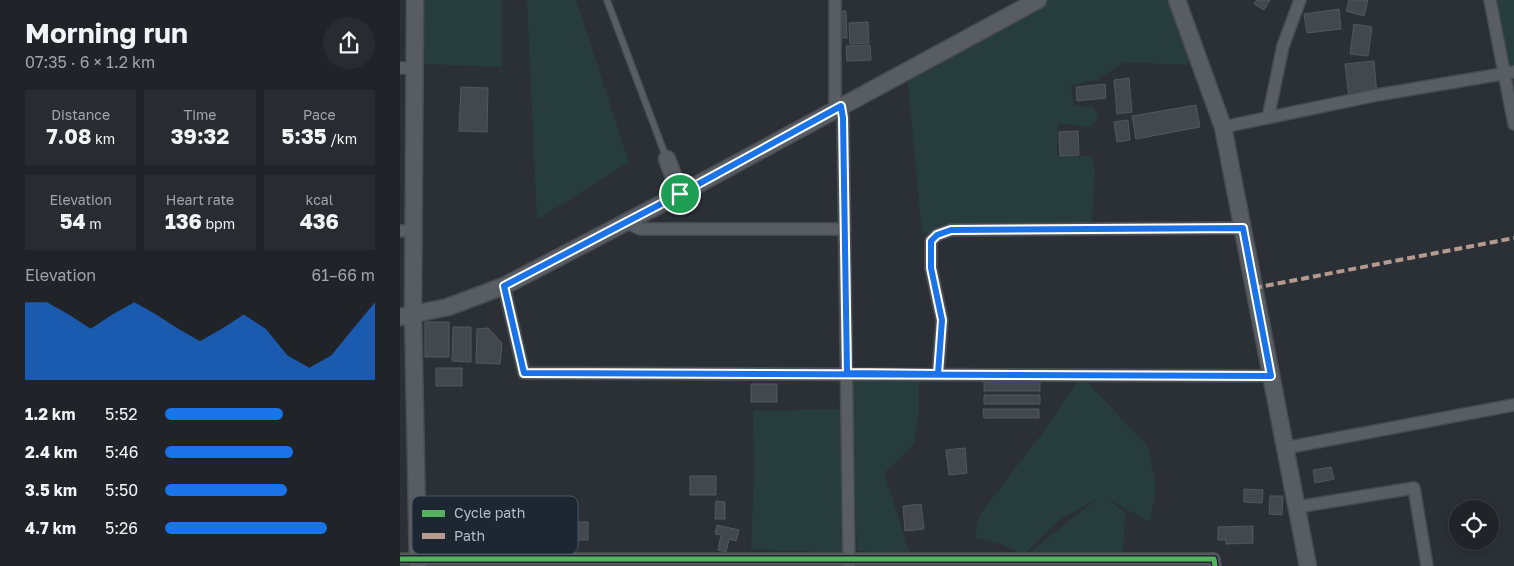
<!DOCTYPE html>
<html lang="en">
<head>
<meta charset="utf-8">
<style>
	body { margin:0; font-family:"Golos Text",sans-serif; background:#282c30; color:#f1f3f6; height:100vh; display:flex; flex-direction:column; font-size:19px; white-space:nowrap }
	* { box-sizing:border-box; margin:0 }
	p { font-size:16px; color:#a2a4a8 }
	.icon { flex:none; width:28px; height:28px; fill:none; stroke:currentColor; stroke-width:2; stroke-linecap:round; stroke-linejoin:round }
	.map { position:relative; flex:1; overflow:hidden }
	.sheet { display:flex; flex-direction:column; background:#202428; width:400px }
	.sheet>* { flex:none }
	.buttons { position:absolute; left:1049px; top:500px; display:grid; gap:10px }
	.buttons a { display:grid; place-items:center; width:50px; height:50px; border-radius:50%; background:#202428; box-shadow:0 2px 8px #0003,0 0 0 1px #3d4145; font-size:25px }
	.pin { position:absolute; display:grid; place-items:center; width:42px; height:42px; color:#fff; margin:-21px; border:2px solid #fff; border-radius:50%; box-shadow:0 1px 5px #0007 }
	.round { display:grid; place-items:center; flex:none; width:52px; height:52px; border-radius:26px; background:#282c30 }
	.overview { display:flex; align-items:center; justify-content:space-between; height:85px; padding:0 25px }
	h1 { font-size:28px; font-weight:700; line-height:38px }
	.stats { display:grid; grid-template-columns:repeat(3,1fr); gap:8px; height:85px; padding:5px 25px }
	.stats div { display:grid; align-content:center; border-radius:0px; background:#282c30; text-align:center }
	.stats b { font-size:21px; font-weight:700 }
	.stats small { font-size:14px; font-weight:400 }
	.stats p { font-size:14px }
	.chart { height:140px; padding:10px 25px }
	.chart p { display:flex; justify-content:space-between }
	.chart svg { width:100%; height:90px; margin-top:5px; fill:#1a73e8; opacity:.7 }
	ul { padding:0 25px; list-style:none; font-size:16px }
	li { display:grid; grid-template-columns:80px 60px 1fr; align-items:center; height:38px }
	li i { height:12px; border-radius:6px; background:#1a73e8 }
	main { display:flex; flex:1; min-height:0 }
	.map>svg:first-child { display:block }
	.green { fill:#273d3d }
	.building { fill:#42484d; stroke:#52585e }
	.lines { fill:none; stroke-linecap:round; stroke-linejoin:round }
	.lane-casing { stroke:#484c51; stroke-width:8 }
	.street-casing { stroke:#484c51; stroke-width:14 }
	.secondary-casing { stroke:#484c51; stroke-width:19 }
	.lane { stroke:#595e65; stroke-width:5.5 }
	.street { stroke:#595e65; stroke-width:11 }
	.secondary { stroke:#585d63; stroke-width:16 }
	.quiet { stroke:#b69a8f; stroke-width:4; stroke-dasharray:8 4; stroke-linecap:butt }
	.cycleway-casing { stroke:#1d2731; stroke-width:8 }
	.cycleway { stroke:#56b35d; stroke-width:5 }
	.route-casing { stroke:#fff; stroke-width:10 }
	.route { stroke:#1a73e8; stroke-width:6 }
	.key { fill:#1d2731; stroke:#4a545e; stroke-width:1 }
	.key-label { font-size:14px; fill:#b4bdc8 }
</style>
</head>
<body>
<main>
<section class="sheet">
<div class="overview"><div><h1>Morning run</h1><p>07:35 · 6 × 1.2 km</p></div><a class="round"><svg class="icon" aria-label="share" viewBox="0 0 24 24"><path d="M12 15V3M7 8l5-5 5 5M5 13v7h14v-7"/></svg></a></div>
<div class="stats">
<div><p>Distance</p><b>7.08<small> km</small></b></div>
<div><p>Time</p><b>39:32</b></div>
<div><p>Pace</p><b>5:35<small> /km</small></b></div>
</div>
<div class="stats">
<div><p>Elevation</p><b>54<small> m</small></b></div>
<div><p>Heart rate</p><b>136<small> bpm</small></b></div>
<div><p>kcal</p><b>436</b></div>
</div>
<div class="chart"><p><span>Elevation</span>61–66 m</p>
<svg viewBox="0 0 160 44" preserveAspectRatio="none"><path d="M0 44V6L10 6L20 12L30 19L40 12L50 6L60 12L70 19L80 25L90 19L100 12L110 19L120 32L130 38L140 32L150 19L160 6V44z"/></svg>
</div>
<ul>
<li><b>1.2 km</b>5:52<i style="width:56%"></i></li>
<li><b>2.4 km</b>5:46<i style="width:61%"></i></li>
<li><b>3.5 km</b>5:50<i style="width:58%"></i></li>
<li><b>4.7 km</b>5:26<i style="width:77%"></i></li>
</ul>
</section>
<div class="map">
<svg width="1114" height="566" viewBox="0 0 1114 566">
	<rect width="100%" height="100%" fill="#2a3036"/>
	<path class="green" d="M 22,0 L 102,0 L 102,67 L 24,64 Z
		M 127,0 L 176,0 L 229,162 L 137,220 Z
		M 648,0 L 766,0 L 792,40 L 787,65 L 724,62 L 698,79 L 671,85 L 674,106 L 694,107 L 698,120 L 691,127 L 658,123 L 657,156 L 691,156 L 695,172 L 691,234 L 661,229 L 522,234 L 507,71 L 608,16 Z
		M 1090,0 L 1114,0 L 1114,123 Z
		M 519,373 L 519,411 L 514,444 L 484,473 L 510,554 L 457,551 L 451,378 Z
		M 681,375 L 748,447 L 756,488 L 750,522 L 706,498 L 725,513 L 723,555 L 626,555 L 698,498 L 659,520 L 623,555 L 600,543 L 574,538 L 581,513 L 647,427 Z
		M 440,409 L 443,553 L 351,549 L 354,474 L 353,411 Z"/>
	<path class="building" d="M 857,0 L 870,0 L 864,10 L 854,4 Z
		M 949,0 L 968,0 L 964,16 L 946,11 Z
		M 939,9 L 941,29 L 907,33 L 904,14 Z
		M 438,11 L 446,11 L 447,38 L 439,38 Z
		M 468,22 L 469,43 L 450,44 L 449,23 Z
		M 954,24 L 972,27 L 968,56 L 950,54 Z
		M 470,45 L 471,60 L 447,61 L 446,46 Z
		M 974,61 L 977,95 L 949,97 L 945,64 Z
		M 729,78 L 732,112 L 717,114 L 714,80 Z
		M 705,84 L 706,98 L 677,101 L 676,87 Z
		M 61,87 L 88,88 L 87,132 L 59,131 Z
		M 796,105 L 800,127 L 736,139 L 732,116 Z
		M 728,120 L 730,140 L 717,142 L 714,122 Z
		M 678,131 L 679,155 L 660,156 L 659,132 Z
		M 25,322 L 49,322 L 49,357 L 25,357 Z
		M 53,327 L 71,327 L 71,362 L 52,361 Z
		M 88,328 L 102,343 L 100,364 L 76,363 L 77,329 Z
		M 36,368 L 62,368 L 62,386 L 36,386 Z
		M 640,381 L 640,391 L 584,391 L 584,382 Z
		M 351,384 L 377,384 L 377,402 L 351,402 Z
		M 584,395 L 640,395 L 640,404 L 584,404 Z
		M 583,409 L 639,409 L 639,418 L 584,418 Z
		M 565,448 L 567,473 L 549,475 L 546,450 Z
		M 931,467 L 934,479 L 915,483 L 913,470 Z
		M 290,476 L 316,476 L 316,495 L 290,495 Z
		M 844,489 L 863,490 L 862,503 L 844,502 Z
		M 870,496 L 883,496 L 882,515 L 869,514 Z
		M 316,501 L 325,502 L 325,519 L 315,519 Z
		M 521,504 L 524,529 L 505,531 L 503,506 Z
		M 163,522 L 188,522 L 188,540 L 163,540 Z
		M 317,525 L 339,530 L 336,541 L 329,539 L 326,552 L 318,550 L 321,535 L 315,534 Z
		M 853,526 L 853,543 L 826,544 L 826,540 L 818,540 L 818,527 Z"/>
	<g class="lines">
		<defs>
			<path id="lane" d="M 207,0 L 266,157"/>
			<path id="street" d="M 435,0 L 435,109
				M 1090,0 L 1114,124
				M 0,68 L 16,68
				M 441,106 L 443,117 L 449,566
				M 868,118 L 883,46 L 900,0
				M 823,127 L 977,95 L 1114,72
				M 226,222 L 240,229 L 445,229
				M 0,231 L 14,231
				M 104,286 L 124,373 L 871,376
				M 538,374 L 542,320 L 531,268 L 531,241 L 537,235 L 551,230 L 843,228
				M 885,448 L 1114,405
				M 897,507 L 1014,488 L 1027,566
				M 0,559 L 814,559 L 815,566"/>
			<path id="secondary" d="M 15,0 L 13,313 L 18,566
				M 777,0 L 823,127 L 908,566
				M 267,159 L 280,194
				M 0,317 L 48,307 L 104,286 L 280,194 L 638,0"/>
		</defs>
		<use href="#lane" class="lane-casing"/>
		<use href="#street" class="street-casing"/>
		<use href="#secondary" class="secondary-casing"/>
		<use href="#lane" class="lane"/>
		<use href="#street" class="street"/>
		<use href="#secondary" class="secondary"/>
		<path class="quiet" d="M 854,288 L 1114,238"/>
		<defs>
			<path id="cycleway" d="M 104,286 L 124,373 L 871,376
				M 0,559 L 814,559 L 815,566"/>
		</defs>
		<use href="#cycleway" class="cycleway-casing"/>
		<use href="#cycleway" class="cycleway"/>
	</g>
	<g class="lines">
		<defs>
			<path id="route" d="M 280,194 L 104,286 L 124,373 L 871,376 L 843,228 L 551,230 L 537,235 L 531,241 L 531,268 L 542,320 L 538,374 L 447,373 L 443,118 L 441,106 L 280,194"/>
		</defs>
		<use href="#route" class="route-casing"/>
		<use href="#route" class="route"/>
	</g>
	<rect x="12" y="496" width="166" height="58" rx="8" class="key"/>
	<rect x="22" y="510" width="23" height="7" fill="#56b35d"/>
	<rect x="22" y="533" width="23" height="6" fill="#b69a8f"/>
	<g class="key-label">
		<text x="54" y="518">Cycle path</text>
		<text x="54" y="541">Path</text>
	</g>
</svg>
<div class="buttons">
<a><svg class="icon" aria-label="locate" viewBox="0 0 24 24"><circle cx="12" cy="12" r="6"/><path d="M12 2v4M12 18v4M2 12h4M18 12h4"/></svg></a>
</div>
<div class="pin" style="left:280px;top:194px;background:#1e9e55"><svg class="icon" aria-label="arrive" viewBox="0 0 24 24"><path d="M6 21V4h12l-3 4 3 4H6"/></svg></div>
</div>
</main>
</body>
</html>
